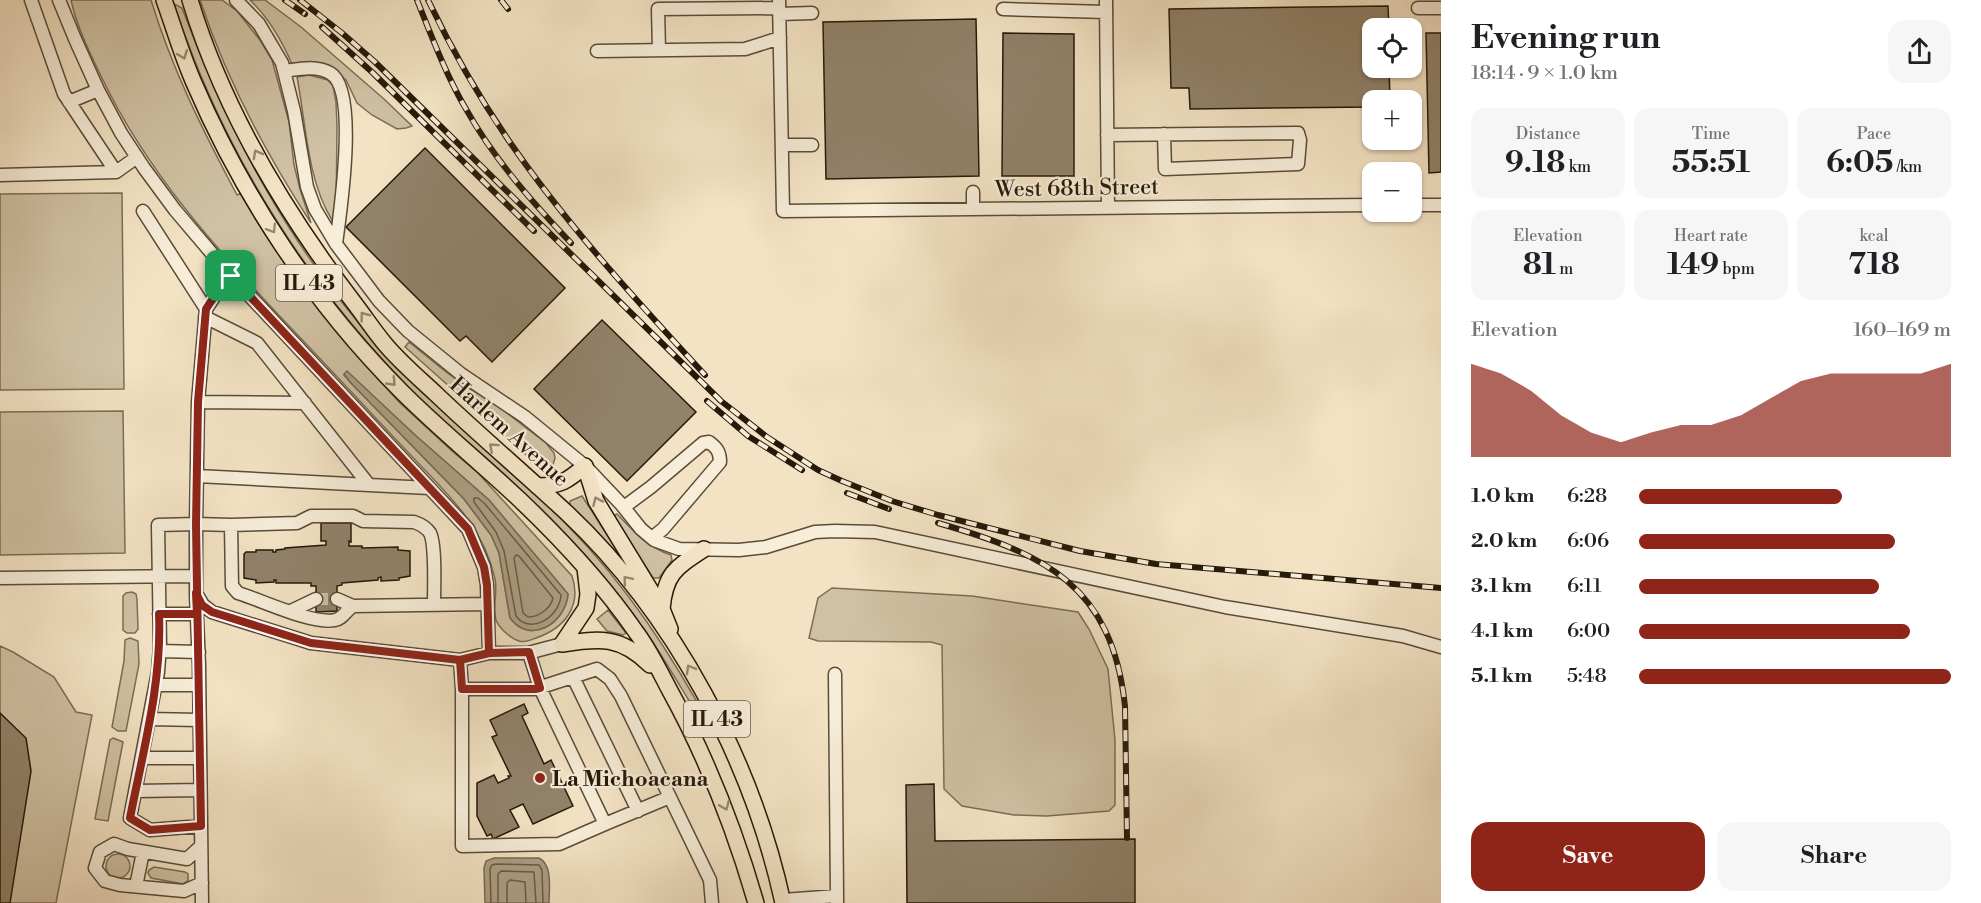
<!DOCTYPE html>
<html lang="en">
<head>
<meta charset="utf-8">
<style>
	body { margin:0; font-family:"Libre Bodoni",serif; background:#f6f6f6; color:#202124; height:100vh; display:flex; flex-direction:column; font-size:22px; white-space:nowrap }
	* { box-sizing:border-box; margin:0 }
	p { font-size:20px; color:#757577 }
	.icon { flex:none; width:33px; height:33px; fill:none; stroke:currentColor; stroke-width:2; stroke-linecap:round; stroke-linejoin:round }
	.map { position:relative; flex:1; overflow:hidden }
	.panel { display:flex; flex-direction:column; background:#fff; width:540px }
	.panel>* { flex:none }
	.fabs { position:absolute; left:1362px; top:18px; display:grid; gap:12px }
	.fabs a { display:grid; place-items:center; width:60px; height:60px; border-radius:12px; background:#fff; box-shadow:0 2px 4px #0004; font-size:30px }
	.pin { position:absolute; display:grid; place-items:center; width:51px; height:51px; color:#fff; margin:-26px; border-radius:12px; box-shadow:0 3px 9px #0006 }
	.round { display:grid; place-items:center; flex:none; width:63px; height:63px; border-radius:18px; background:#f6f6f6 }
	.headline { display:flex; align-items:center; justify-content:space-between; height:102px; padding:0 30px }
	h1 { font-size:33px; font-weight:700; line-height:45px }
	.metrics { display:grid; grid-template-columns:repeat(3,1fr); gap:9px; height:102px; padding:6px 30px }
	.metrics div { display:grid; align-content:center; border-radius:15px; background:#f6f6f6; text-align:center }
	.metrics b { font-size:30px; font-weight:700 }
	.metrics small { font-size:16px; font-weight:400 }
	.metrics p { font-size:16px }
	.chart { height:168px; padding:12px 30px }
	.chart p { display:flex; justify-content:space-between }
	.chart svg { width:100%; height:108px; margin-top:6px; fill:#8f2418; opacity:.7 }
	.button { display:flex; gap:12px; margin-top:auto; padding:12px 30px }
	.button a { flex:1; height:69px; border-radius:18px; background:#8f2418; color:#fff; font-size:24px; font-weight:700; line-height:69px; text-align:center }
	.button a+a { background:#f6f6f6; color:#202124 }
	ul { padding:0 30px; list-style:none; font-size:20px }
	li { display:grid; grid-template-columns:96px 72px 1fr; align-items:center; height:45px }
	li i { height:15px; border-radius:8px; background:#8f2418 }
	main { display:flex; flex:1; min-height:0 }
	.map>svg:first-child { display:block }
	.green { fill:#d0c1a4; stroke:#7b6d56; stroke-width:1.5; fill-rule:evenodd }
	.water { fill:#ad9e84; stroke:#776953; stroke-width:1.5 }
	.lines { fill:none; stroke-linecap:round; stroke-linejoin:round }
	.shore { stroke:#6a5c46; stroke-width:1.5 }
	.building { fill:#91826a; stroke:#261909; stroke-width:1.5 }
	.minor-tunnel { stroke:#cabb9f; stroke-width:12; stroke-dasharray:12 6; stroke-linecap:butt }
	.minor-casing { stroke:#594c38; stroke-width:15 }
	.major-casing { stroke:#261909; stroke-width:18 }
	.minor { stroke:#f7edd9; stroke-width:12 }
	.major { stroke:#f3e3c4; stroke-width:15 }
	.rail-casing { stroke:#261909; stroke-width:6 }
	.rail { stroke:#f7edd9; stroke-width:4; stroke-dasharray:11; stroke-linecap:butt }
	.oneway { stroke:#978870 }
	.route-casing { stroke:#fff; stroke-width:12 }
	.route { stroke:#8f2418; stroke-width:8 }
	.poi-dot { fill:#8f2418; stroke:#f7edd9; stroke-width:2 }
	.labels { text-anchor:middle; stroke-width:4.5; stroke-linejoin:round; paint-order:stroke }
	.shield { fill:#f7edd9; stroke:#655947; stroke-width:1.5 }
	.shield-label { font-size:21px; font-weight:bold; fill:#261909 }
	.street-label { font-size:22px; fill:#261909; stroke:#f7edd9 }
	.poi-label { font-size:22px; font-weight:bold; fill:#261909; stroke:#f7edd9; text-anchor:start }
</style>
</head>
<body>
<main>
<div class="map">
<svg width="1441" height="903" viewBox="0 0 1441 903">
	<rect width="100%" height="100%" fill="#f3e3c4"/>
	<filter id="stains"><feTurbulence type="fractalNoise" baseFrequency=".00333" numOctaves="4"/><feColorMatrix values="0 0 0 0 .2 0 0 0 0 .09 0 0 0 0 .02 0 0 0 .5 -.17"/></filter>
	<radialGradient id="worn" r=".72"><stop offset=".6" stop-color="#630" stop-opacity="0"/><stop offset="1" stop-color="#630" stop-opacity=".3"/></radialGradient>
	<path class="green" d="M 71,0 L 151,0 C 172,69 203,131 237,195 L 242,193 L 274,247 L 307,293 L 347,344 L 399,402 L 452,451 L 478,473 L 572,576 C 582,606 565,628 536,638 C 531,640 525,643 519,641 C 511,639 499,628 496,620 C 492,607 498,592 495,579 C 485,532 454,500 422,467 C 378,421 335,374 291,328 C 218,251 147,173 101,76 C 89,51 77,27 71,0 ZM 347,372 L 415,435 L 489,500 L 568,594 C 566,622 531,646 510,618 L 499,553 L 491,535 L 464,499 L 350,382 L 344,375 Z
		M 200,0 L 222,0 L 237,11 L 260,40 L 272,60 L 289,122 L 294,165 L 300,189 L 311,223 C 266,154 226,78 200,0 Z
		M 250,0 L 265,0 L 301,27 L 384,99 L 412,126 L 406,128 L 397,129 L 372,115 L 357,103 L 346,80 L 338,73 L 292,64 C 282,41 268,17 250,0 Z
		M 174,4 L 182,8 C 229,132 288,245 377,344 C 436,410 507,462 568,526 C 627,586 672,655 712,729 L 708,731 C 688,700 670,668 650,638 C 626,603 598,568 569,538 C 521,486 464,445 415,394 C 306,283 223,152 174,4 Z
		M 309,75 L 328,80 L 333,86 L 336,102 L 337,126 L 336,219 L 332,220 C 307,180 306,123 297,77 Z
		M 122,193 L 124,389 L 0,390 L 0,194 Z
		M 409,342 L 446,372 L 469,388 L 494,403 L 546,443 L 554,453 L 555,458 L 552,468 L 545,471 L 542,469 L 405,347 Z
		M 123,411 L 125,553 L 0,555 L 0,412 Z
		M 582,496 L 620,555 L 617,557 L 570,505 L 570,501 Z
		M 617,514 C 634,532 647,547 671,555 L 672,560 L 659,578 L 653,578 L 613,516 Z
		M 832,588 L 972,596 L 1078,612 L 1089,629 L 1108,669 L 1115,740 L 1115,805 L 1109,811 L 1047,816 L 1014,815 L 962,806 L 944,789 L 942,645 L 931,642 L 818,641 L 809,638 L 818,598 Z
		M 132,592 L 136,594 L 137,599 L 138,629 L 135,633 L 127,633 L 123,630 L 123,596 L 126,593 Z
		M 608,610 L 626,633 L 623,635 L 607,631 L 597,619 Z
		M 130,638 L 138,641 L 139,664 L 126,731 L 118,731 L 112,727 L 124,661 L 125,640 Z
		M 0,646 L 13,652 L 54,677 L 76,712 L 92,715 L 56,903 L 0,903 Z
		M 113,738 L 123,742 L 108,821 L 95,819 L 110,740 Z
		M106 866a12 12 0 1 1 24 0a12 12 0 1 1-24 0Z
		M 154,867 L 185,872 L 188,874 L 188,881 L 183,884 L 151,878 L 148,873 L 149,870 Z"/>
	<path class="water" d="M 347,371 L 415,435 L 489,500 L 568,594 C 566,622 531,646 510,618 L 499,553 L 491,535 L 464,499 L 350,382 L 344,374 Z
		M 494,858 L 539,858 C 553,865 549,889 549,903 L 485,903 L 484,868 L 486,861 Z"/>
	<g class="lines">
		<path class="shore" d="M 474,498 L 478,498 L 485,504 L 561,595 C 560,616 531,636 516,616 L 504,551 L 496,532 L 474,502 Z
			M 516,555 L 519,556 L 553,598 C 551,608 539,617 528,617 L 523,613 L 514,558 Z
			M 491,903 L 490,869 L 492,865 L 496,864 L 539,865 L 542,870 L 543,903
			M 498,903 L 498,874 L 501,871 L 534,872 L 536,903
			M 507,903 L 507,883 L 510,880 L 525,882 L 526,903"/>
	</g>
	<path class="building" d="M 1388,6 L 1389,28 L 1372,28 L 1372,68 L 1389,68 L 1390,100 L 1372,100 L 1372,107 L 1190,109 L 1189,88 L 1171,88 L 1169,9 Z
		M 976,19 L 979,176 L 826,179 L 823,22 Z
		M 1003,33 L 1074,34 L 1074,176 L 1002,176 Z
		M 1426,33 L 1441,33 L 1441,172 L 1429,173 Z
		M 425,148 L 565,288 L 492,362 L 466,336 L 460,341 L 346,227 Z
		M 602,320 L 696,412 L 627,481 L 534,389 Z
		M 321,523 L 351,523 L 351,542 L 349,541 L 349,546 L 362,546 L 362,548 L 398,547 L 398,550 L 410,551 L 410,576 L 399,578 L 399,580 L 381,581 L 381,577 L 378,578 L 378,580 L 342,583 L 342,585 L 337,586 L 337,611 L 316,612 L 316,586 L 311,586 L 311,583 L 276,583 L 276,580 L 274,580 L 274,582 L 256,583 L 256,580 L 244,578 L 244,554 L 246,552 L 256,552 L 256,550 L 273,550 L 273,552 L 276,552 L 276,550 L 285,549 L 285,548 L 326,545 L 326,541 L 321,541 Z
		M 524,704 L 528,713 L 522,716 L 544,764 L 551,760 L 573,806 L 533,824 L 523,804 L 510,810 L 519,827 L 493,839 L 491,834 L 487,836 L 477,816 L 477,783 L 494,775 L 498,783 L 509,778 L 508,776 L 511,776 L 492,737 L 497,735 L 490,720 Z
		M 0,713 L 26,738 L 31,771 L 10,903 L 0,903 Z
		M 934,784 L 935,841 L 1135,839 L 1135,903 L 907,903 L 906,785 Z"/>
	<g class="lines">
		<path class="minor-tunnel" d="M 316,599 L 337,599"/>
		<defs>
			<path id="minor" d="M 31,0 L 64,94 L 116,172
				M 59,0 L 75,39 L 98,90 L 121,133 L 144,168 L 175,210 L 231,276 L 468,529 L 484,567 L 487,585 L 489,653
				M 236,0 L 259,24 L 282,63 L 294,111 L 307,187 L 315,209 L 336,244 L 379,301 L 408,331 L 461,374 L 525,417 L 585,466 L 621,504 L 641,529 L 654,540 L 679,549 L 739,550 L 766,547 L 815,532 L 835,531 L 875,532 L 1225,607 L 1403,636 L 1441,647
				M 779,0 L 783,211 L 1372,205
				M 1106,0 L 1108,208
				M 1418,8 L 1441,8
				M 1003,9 L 1106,12
				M 779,14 L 812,13
				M 659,50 L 658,9 L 779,8
				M 597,51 L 745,49 L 780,38
				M 284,71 C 299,69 316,65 330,73 C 359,89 340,213 336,244
				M 69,102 L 98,90
				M 1107,135 L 1298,133 L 1300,140 L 1298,164 L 1165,169 L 1164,134
				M 782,145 L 812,145
				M 0,175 L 116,172 L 137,157
				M 973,192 L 973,209
				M 1412,205 L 1441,205
				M 143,211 L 206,309
				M 198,402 L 305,403
				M 197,476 L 369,485 L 257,343 L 205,317
				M 369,485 L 429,488
				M 624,507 L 651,487 L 703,443 L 709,442 C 717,448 720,452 720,462 L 663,529 L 652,538
				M 231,525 L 297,523 L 311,516 L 353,516 L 363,521 L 414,522 C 420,524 426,527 430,533 C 436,545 434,589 434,605
				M 0,578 L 196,576
				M 196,595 L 199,665 L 202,903
				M 337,599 L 353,606
				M 487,604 L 353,606 C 346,610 343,619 335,620 C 313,625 261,600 238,593 L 232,586 L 231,525 L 196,524 L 196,593 L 203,605 L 212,612 L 311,643 L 460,660 L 489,653 L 528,653 L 562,644
				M 291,611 L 316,599
				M 159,614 L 197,614
				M 160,651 L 199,652
				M 529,653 L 540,688 L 605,824 L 670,797
				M 460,660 L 462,689 L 535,689 L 597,669 L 610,679 L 621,696 L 710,880 L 712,903
				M 835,674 L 837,896
				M 573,677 L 638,811
				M 156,685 L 199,685
				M 462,689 L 462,846 L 559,844 L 605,824
				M 149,719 L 199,720
				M 142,758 L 199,758
				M 136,791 L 200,790
				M 201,826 L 150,830 L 130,818 L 158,672 L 160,646 L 158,525 L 196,524 L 198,402 L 206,309 L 220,288 L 231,276
				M 201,846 L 187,859 L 128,849 L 114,844 L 100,852 L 95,868 L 105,881 L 120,885 L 184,891 L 202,883
				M 136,886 L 143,852
				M 783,900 L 837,896 L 837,902"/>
			<path id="major" d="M 164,0 C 174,28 182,56 194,83 C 243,197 314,304 402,392 C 440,430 481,463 520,500 C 562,540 603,584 636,632 C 649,649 659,670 669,689 C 707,758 734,827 756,903
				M 190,0 C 223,109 286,214 355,304 C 365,317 374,331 385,344 C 400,362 419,378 436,394 C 479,435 524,473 567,513 C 674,614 752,760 783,903
				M 537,486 C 561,486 567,481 585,466 L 596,501 L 662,609 L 670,629
				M 662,609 C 665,574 675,568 704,549
				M 562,644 C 600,638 621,636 650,665
				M 562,644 L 586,608 L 588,594 L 585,568"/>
		</defs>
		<use href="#minor" class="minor-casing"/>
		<use href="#major" class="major-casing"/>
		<use href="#minor" class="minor"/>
		<use href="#major" class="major"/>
		<defs>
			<path id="rail" d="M 285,0 L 305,14
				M 300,0 L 342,33 L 375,62 L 721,401 L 767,437 L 818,470 L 842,481 L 892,501 L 938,515 L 1080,551 L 1156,564 L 1441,588
				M 417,0 C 432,37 446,75 466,109 C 494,159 532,202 571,243
				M 428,0 C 451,48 477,94 507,138 C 565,223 636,300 705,375
				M 501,0 L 508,9
				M 322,27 L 373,73 L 534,231
				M 707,401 L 748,436 L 802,470
				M 847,493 L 889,509
				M 938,523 C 1045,554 1112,585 1125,706 L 1127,838"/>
		</defs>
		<use href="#rail" class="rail-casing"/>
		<use href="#rail" class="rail"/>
	</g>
	<defs><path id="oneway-chevron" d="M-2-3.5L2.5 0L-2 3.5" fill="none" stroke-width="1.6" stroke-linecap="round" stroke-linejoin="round" transform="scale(1.5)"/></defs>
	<g class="oneway">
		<use href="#oneway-chevron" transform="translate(183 55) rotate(69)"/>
		<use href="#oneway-chevron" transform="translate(257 154) rotate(-119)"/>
		<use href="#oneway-chevron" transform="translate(272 229) rotate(58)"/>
		<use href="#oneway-chevron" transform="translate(364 316) rotate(-127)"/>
		<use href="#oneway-chevron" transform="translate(392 382) rotate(46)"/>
		<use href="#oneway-chevron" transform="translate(493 447) rotate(-138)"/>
		<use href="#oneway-chevron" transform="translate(597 501) rotate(-114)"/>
		<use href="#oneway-chevron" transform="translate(627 580) rotate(-130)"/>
		<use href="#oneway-chevron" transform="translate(690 669) rotate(-120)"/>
		<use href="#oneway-chevron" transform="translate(725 806) rotate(67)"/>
	</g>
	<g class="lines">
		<defs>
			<path id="route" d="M 231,276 L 220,288 L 206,309 L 198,402 L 196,525 L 201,826 L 150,830 L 130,818 C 143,751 162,683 159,614 L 197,614 L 196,593 L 202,605 L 212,612 L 311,643 L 460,660 L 489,653 L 529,652 L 540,688 L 535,689 L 462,689 L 460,660 L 489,653 L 487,585 L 484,567 L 468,529 L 231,276"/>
		</defs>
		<use href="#route" class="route-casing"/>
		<use href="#route" class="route"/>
	</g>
	<circle class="poi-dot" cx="540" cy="778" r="6"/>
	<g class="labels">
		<g class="shield">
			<rect x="276" y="265" width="66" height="36" rx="4.5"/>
			<rect x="684" y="701" width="66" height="36" rx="4.5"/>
		</g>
		<g class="shield-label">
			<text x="309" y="290">IL 43</text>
			<text x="717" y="726">IL 43</text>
		</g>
		<g class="street-label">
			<text transform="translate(1077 187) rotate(-1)" y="8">West 68th Street</text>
			<text transform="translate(510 431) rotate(42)" y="8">Harlem Avenue</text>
		</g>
		<g class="poi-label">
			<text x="552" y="786">La Michoacana</text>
		</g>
	</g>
	<rect width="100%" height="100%" filter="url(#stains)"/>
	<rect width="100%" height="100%" fill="url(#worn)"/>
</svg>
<div class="fabs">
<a><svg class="icon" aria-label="locate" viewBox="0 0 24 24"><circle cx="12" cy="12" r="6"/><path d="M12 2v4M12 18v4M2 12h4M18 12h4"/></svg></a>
<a>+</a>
<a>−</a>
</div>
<div class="pin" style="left:231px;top:276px;background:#1e9e55"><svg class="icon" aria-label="arrive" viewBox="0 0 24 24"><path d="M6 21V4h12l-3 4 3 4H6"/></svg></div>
</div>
<section class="panel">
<div class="headline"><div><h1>Evening run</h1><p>18:14 · 9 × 1.0 km</p></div><a class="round"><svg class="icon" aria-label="share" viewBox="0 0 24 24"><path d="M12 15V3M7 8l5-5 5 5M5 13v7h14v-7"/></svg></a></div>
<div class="metrics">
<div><p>Distance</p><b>9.18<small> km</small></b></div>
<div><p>Time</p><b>55:51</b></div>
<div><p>Pace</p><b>6:05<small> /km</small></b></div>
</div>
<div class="metrics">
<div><p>Elevation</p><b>81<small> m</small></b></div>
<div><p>Heart rate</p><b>149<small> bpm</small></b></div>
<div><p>kcal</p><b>718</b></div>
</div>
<div class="chart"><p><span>Elevation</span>160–169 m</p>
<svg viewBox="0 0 160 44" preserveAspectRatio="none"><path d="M0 44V6L10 10L20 17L30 27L40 34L50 38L60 34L70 31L80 31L90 27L100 20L110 13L120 10L130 10L140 10L150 10L160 6V44z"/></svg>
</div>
<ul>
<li><b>1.0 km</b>6:28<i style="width:65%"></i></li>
<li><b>2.0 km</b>6:06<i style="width:82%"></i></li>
<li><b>3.1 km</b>6:11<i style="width:77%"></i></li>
<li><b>4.1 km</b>6:00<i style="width:87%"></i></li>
<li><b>5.1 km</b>5:48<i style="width:100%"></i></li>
</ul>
<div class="button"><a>Save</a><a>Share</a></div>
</section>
</main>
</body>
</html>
